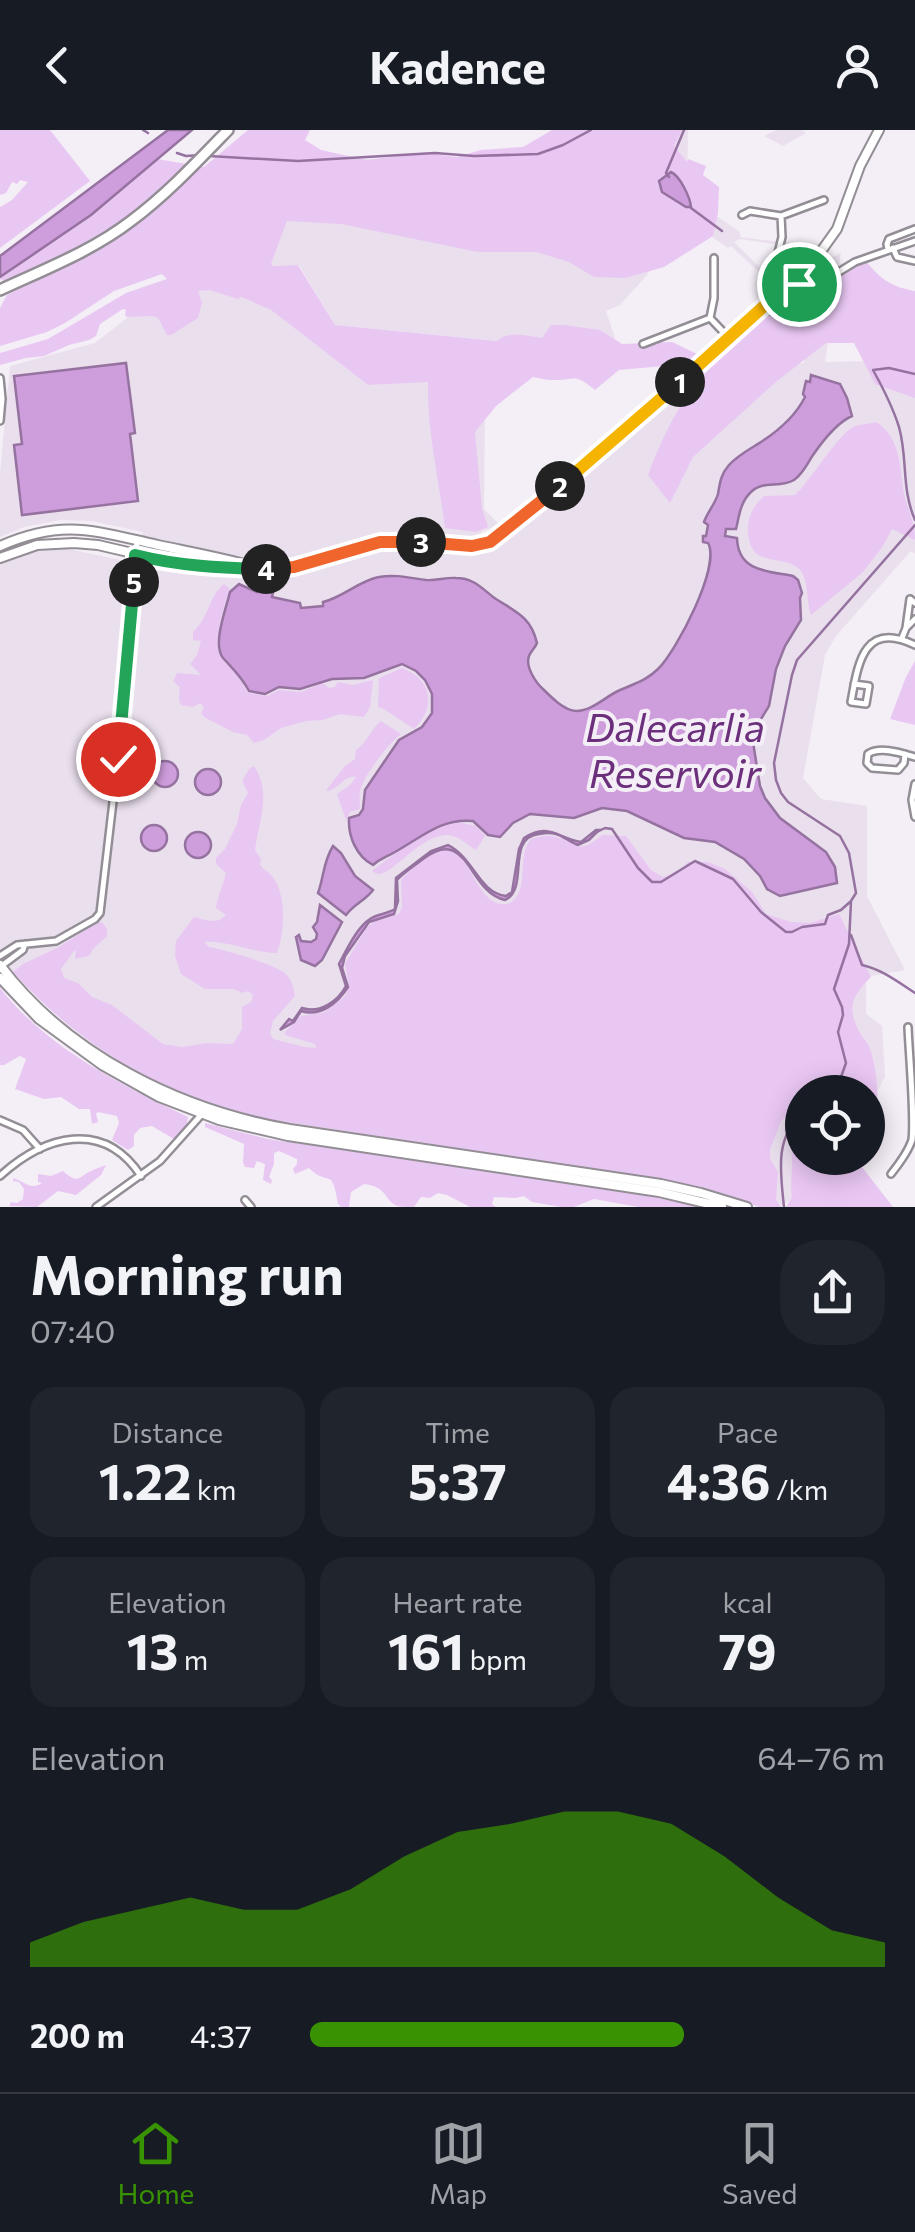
<!DOCTYPE html>
<html lang="en">
<head>
<meta charset="utf-8">
<style>
	body { margin:0; font-family:Commissioner,sans-serif; background:#20242c; color:#f1f3f6; height:100vh; display:flex; flex-direction:column; font-size:38px; white-space:nowrap }
	* { box-sizing:border-box; margin:0 }
	p { font-size:32px; color:#9ea1a6 }
	.icon { flex:none; width:55px; height:55px; fill:none; stroke:currentColor; stroke-width:2; stroke-linecap:round; stroke-linejoin:round }
	.map { position:relative; height:1077px; overflow:hidden }
	.drawer { display:flex; flex-direction:column; background:#171b24; flex:1 }
	.drawer>* { flex:none }
	.fabs { position:absolute; left:785px; top:945px; display:grid; gap:20px }
	.fabs a { display:grid; place-items:center; width:100px; height:100px; border-radius:50%; background:#171b24; box-shadow:0 5px 25px #0003; font-size:50px }
	.pin { position:absolute; display:grid; place-items:center; width:85px; height:85px; color:#fff; margin:-42px; border:5px solid #fff; border-radius:50%; box-shadow:0 2px 10px #0007 }
	.km { position:absolute; width:50px; height:50px; margin:-25px; border-radius:50%; background:#222; color:#fff; font-size:28px; line-height:50px; text-align:center }
	.round { display:grid; place-items:center; flex:none; width:105px; height:105px; border-radius:40px; background:#20242c }
	.overview { display:flex; align-items:center; justify-content:space-between; height:170px; padding:0 30px }
	h1 { font-size:55px; font-weight:700; line-height:75px }
	.figures { display:grid; grid-template-columns:repeat(3,1fr); gap:15px; height:170px; padding:10px 30px }
	.figures div { display:grid; align-content:center; border-radius:25px; background:#20242c; text-align:center }
	.figures b { font-size:50px; font-weight:700 }
	.figures small { font-size:28px; font-weight:400 }
	.figures p { font-size:28px }
	.chart { height:280px; padding:20px 30px }
	.chart p { display:flex; justify-content:space-between }
	.chart svg { width:100%; height:180px; margin-top:10px; fill:#389202; opacity:.7 }
	ul { padding:0 30px; list-style:none; font-size:32px }
	li { display:grid; grid-template-columns:160px 120px 1fr; align-items:center; height:75px }
	li i { height:25px; border-radius:12px; background:#389202 }
	header { display:flex; justify-content:space-between; align-items:center; height:130px; padding:0 30px; background:#171b24; font-size:45px; font-weight:700 }
	.menu { display:flex; justify-content:space-around; align-items:center; height:140px; border-top:2px solid #363941; background:#171b24; font-size:28px; color:#9ea1a6 }
	.menu a { display:grid; justify-items:center; gap:5px }
	.menu .on { color:#389202 }
	.map>svg:first-child { display:block }
	.built { fill:#eadfed }
	.green { fill:#e9c7f3 }
	.water { fill:#ce9ddc; stroke:#95729f; stroke-width:2.5 }
	.lines { fill:none; stroke-linecap:round; stroke-linejoin:round }
	.stream { stroke:#95729f; stroke-width:2.5 }
	.minor-casing { stroke:#938e95; stroke-width:10 }
	.major-casing { stroke:#938e95; stroke-width:12 }
	.highway-casing { stroke:#938e95; stroke-width:14 }
	.minor { stroke:#fff; stroke-width:5 }
	.major { stroke:#fff; stroke-width:8 }
	.highway { stroke:#fff; stroke-width:9 }
	.split-1-casing { stroke:#fff; stroke-width:20 }
	.split-2-casing { stroke:#fff; stroke-width:20 }
	.split-3-casing { stroke:#fff; stroke-width:20 }
	.split-4-casing { stroke:#fff; stroke-width:20 }
	.split-5-casing { stroke:#fff; stroke-width:20 }
	.split-6-casing { stroke:#fff; stroke-width:20 }
	.split-1 { stroke:#f5b400; stroke-width:12 }
	.split-2 { stroke:#f5b400; stroke-width:12 }
	.split-3 { stroke:#f0652b; stroke-width:12 }
	.split-4 { stroke:#f0652b; stroke-width:12 }
	.split-5 { stroke:#22a559; stroke-width:12 }
	.split-6 { stroke:#22a559; stroke-width:12 }
	.labels { text-anchor:middle; stroke-width:8; stroke-linejoin:round; paint-order:stroke }
	.water-label { font-size:40px; font-style:italic; fill:#6b2f7b; stroke:#f4eef6 }
</style>
</head>
<body>
<header><svg class="icon" aria-label="back" viewBox="0 0 24 24"><path d="M15 5l-7 7 7 7"/></svg>Kadence<svg class="icon" aria-label="person" viewBox="0 0 24 24"><circle cx="12" cy="8" r="4"/><path d="M4 21q1-7 8-7t8 7"/></svg></header>
<div class="map">
<svg width="915" height="1077" viewBox="0 0 915 1077">
	<rect width="100%" height="100%" fill="#f4eef6"/>
	<path class="built" d="M 587,0 L 688,0 L 687,66 L 740,102 L 740,107 L 814,116 L 809,119 L 740,109 L 734,112 L 774,151 L 771,154 L 731,116 L 728,118 L 685,88 L 647,145 L 620,175 L 606,181 L 617,214 L 560,217 L 335,195 L 299,135 L 273,136 L 252,112 L 314,30 L 443,27 L 434,75 L 457,27 L 553,24 Z
		M 777,0 L 802,0 L 806,3 L 783,16 L 764,6 Z
		M 841,122 L 825,232 L 878,231 L 915,245 L 915,424 L 911,421 L 901,432 L 836,506 L 825,525 L 803,648 L 821,669 L 867,676 L 867,766 L 905,840 L 866,847 L 866,884 L 882,896 L 885,947 L 868,977 L 868,962 L 802,962 L 802,1028 L 861,1028 L 861,1030 L 778,1077 L 762,1077 L 698,1057 L 661,1054 L 394,1014 L 205,978 L 106,926 L 7,837 L 8,836 L 0,825 L 0,433 L 26,421 L 64,418 L 139,434 L 143,402 L 92,391 L 60,390 L 24,397 L 0,407 L 0,343 L 10,236 L 95,213 L 173,152 L 214,156 L 271,180 L 368,255 L 485,248 L 484,379 L 500,395 L 481,402 L 483,420 L 516,401 L 707,232 L 734,240 L 804,233 L 805,218 L 738,205 L 820,136 Z"/>
	<path class="green" d="M 0,0 L 50,0 L 90,51 L 0,118 L 0,77 L 12,70 L 28,52 L 20,50 L 17,54 L 12,52 L 6,63 L 0,65 Z
		M 248,0 L 310,0 L 305,10 L 321,20 L 367,30 L 424,23 L 457,27 L 481,20 L 523,17 L 552,0 L 682,0 L 674,16 L 687,32 L 688,29 L 706,36 L 703,45 L 719,57 L 718,83 L 713,106 L 664,137 L 625,148 L 594,147 L 569,132 L 536,122 L 478,122 L 341,94 L 287,91 L 271,134 L 273,136 L 298,135 L 335,195 L 497,211 C 509,200 527,206 542,208 L 551,195 L 564,195 L 600,200 L 622,214 L 672,212 L 697,224 L 686,234 L 619,240 L 595,260 C 573,242 576,251 552,250 C 546,250 540,248 533,247 L 496,276 L 475,302 L 482,378 L 488,397 L 476,402 L 445,398 C 439,350 427,302 428,252 L 368,255 L 271,180 L 241,167 L 238,169 L 209,160 L 198,161 L 202,173 L 198,188 L 171,205 L 167,205 L 158,188 L 153,186 L 127,187 L 125,185 L 126,180 L 123,179 L 100,194 L 96,206 L 89,210 L 69,215 L 44,226 L 26,228 L 0,235 L 0,223 L 48,209 L 126,163 L 167,149 L 162,144 L 114,161 L 65,193 L 47,202 L 0,216 L 0,178 L 7,165 L 94,121 L 128,99 L 121,91 L 71,121 L 4,151 L 0,149 L 4,145 L 91,85 L 157,29 L 204,37 Z
		M 866,131 C 880,149 892,157 915,161 L 915,268 L 875,254 L 854,213 L 826,213 L 777,251 L 693,327 L 670,373 L 648,345 C 670,285 705,228 757,189 C 772,179 790,174 806,166 C 827,155 844,140 866,131 Z
		M 876,292 C 901,307 900,339 904,364 C 908,382 915,390 915,410 L 892,399 L 883,416 L 863,442 L 811,485 C 806,471 809,450 800,440 C 782,422 750,441 748,401 C 747,387 754,375 764,366 L 795,365 C 811,350 837,306 853,297 C 859,294 869,294 876,292 Z
		M 224,454 L 230,459 C 224,476 210,515 223,530 C 233,541 241,548 247,562 L 267,566 L 279,560 L 301,562 L 323,553 L 329,558 L 335,557 L 338,552 L 353,555 L 373,550 L 370,577 L 364,587 L 340,584 L 323,590 L 306,591 L 281,598 L 264,610 L 254,613 L 247,605 L 233,602 L 204,587 L 201,583 L 204,577 L 200,573 L 193,577 L 181,575 L 179,569 L 180,557 L 173,551 L 177,543 L 201,545 L 190,534 L 197,525 L 201,511 L 193,510 L 193,502 C 208,489 209,466 224,454 Z
		M 915,531 L 915,595 L 890,589 L 906,547 Z
		M 402,538 C 432,549 437,577 414,599 L 384,579 L 378,577 L 379,548 Z
		M 381,591 L 401,604 C 388,614 364,645 360,661 C 359,667 360,673 360,679 L 350,682 L 346,690 L 337,664 L 350,655 L 356,647 C 345,644 338,660 327,661 L 327,659 L 345,636 L 355,629 L 356,620 C 367,613 370,600 381,591 Z
		M 254,636 C 272,663 259,691 255,720 L 261,729 L 260,735 C 266,741 274,746 277,754 C 286,774 284,803 277,823 C 252,823 228,810 204,812 L 209,817 C 225,820 275,834 286,844 C 292,850 294,859 295,866 L 273,891 L 270,903 L 273,909 L 305,917 L 316,918 L 315,914 L 285,905 L 285,902 L 301,886 L 325,882 L 345,866 L 349,857 L 345,834 L 366,798 L 375,791 L 399,784 L 402,777 L 401,750 C 470,672 465,769 501,774 C 507,775 511,773 515,769 C 528,754 517,726 531,709 C 539,707 548,704 556,707 C 581,714 578,725 602,705 L 626,706 L 651,740 L 663,747 L 676,743 L 688,732 L 708,732 L 725,739 L 752,762 L 766,784 L 791,792 L 810,793 L 839,784 L 871,847 C 852,866 846,877 860,903 C 861,905 868,914 869,916 C 878,939 883,990 868,1010 L 868,962 L 802,962 L 802,972 L 781,991 L 770,1020 L 770,1029 L 778,1042 L 776,1070 L 781,1077 L 759,1077 L 724,1065 L 658,1049 L 247,986 C 156,960 76,913 13,842 L 23,834 L 59,817 L 96,793 L 102,792 L 107,799 L 107,806 L 93,819 L 89,826 L 75,829 L 76,821 L 74,821 L 61,839 L 64,848 L 78,853 L 92,867 L 112,875 L 163,914 L 182,917 L 207,913 L 233,914 L 242,899 L 242,877 L 251,872 L 253,865 L 248,861 L 242,863 L 234,859 L 205,859 L 181,844 L 175,826 L 176,811 L 194,787 C 205,790 217,795 226,785 L 216,778 C 218,764 223,756 226,743 L 216,734 L 216,728 L 225,719 L 237,694 L 241,675 L 248,663 L 242,651 L 250,638 Z
		M 457,692 L 476,696 L 485,706 L 476,720 C 467,715 459,706 448,705 C 421,704 392,745 379,744 C 377,744 374,742 372,741 C 394,724 426,699 457,692 Z
		M 0,858 C 47,918 120,954 188,987 L 186,997 L 174,1009 L 152,996 L 140,998 L 134,1005 L 134,1016 L 128,1020 L 112,1010 L 119,993 L 117,986 L 98,982 L 96,984 L 98,992 L 92,994 L 90,979 L 79,979 L 61,967 L 44,969 L 15,959 L 26,929 L 20,926 L 4,935 L 0,935 Z
		M 802,988 L 802,1028 L 855,1028 L 893,1077 L 786,1077 L 792,1067 C 790,1055 792,1045 792,1034 C 792,1015 788,1001 802,988 Z
		M 205,993 L 268,1009 L 612,1059 L 703,1077 L 638,1077 L 594,1069 L 574,1077 L 561,1077 L 532,1072 L 524,1066 L 516,1068 L 494,1067 L 492,1074 L 496,1077 L 470,1077 L 447,1065 L 438,1063 L 430,1068 L 421,1067 L 414,1077 C 411,1077 400,1077 397,1076 C 383,1069 388,1057 364,1054 L 351,1062 L 349,1077 L 341,1077 L 338,1074 C 332,1035 329,1058 309,1038 L 295,1044 L 293,1039 L 297,1034 L 297,1029 L 279,1021 L 274,1023 L 274,1034 L 269,1047 L 272,1050 L 271,1054 L 263,1050 L 265,1034 L 257,1031 L 254,1038 L 245,1037 L 243,1033 L 244,1014 L 205,997 Z
		M 106,1035 L 101,1045 L 76,1065 L 58,1061 L 37,1077 L 9,1076 L 11,1072 L 17,1073 L 23,1069 L 24,1059 L 19,1052 L 13,1051 L 13,1048 C 24,1051 30,1061 42,1053 L 38,1052 L 38,1044 L 51,1046 L 63,1041 C 80,1056 78,1046 93,1040 C 97,1038 102,1037 106,1035 Z"/>
	<path class="water" d="M 168,0 L 192,0 L 91,85 L 0,147 L 0,126 Z
		M 671,42 C 680,46 690,67 691,77 L 686,77 L 662,62 L 659,51 Z
		M 126,233 L 135,303 L 130,304 L 138,371 L 22,385 L 14,315 L 22,314 L 14,246 Z
		M 811,245 L 840,254 L 847,268 L 852,286 C 838,292 822,312 813,325 C 807,334 803,344 794,350 C 779,359 763,349 750,363 C 740,373 739,387 736,399 L 726,399 L 725,406 L 737,408 C 738,442 768,441 793,446 L 798,450 L 802,463 L 800,468 L 801,490 L 785,516 L 776,539 L 769,576 L 756,597 L 753,612 L 760,656 L 765,668 L 780,688 L 826,722 L 835,737 L 837,753 L 780,766 L 767,759 L 760,746 L 744,729 L 715,712 L 684,708 L 627,681 L 602,678 L 574,688 L 530,684 L 513,693 L 500,707 L 488,705 L 473,691 C 441,688 422,707 395,722 C 387,727 381,728 373,735 C 356,726 348,706 349,688 L 359,685 L 363,679 L 365,660 L 399,610 L 422,597 L 432,583 L 432,564 L 425,550 L 416,541 L 402,534 L 364,548 L 332,549 L 300,559 L 279,557 L 265,564 L 249,561 C 242,547 233,539 223,528 C 212,514 226,479 230,462 L 239,454 L 257,462 L 259,458 L 273,463 L 272,467 L 300,473 L 301,478 L 323,476 L 323,472 C 344,467 358,451 379,447 C 396,444 410,448 426,450 C 436,451 446,447 456,448 C 475,448 483,460 496,469 C 516,482 531,487 537,513 C 535,518 531,521 529,526 C 525,537 536,553 544,560 C 552,568 564,580 576,581 C 592,581 605,567 618,561 C 633,554 646,551 658,539 C 677,520 721,436 708,413 L 703,412 L 703,406 L 706,406 L 708,395 L 704,392 C 707,383 715,374 718,364 C 720,352 721,344 729,335 C 738,325 750,319 761,312 C 778,301 796,285 805,267 L 803,264 L 806,251 L 810,252 Z
		M152 644a13 13 0 1 1 26 0a13 13 0 1 1-26 0Z
		M195 652a13 13 0 1 1 26 0a13 13 0 1 1-26 0Z
		M141 708a13 13 0 1 1 26 0a13 13 0 1 1-26 0Z
		M 596,700 L 599,700 L 589,710 L 578,715 C 570,712 563,706 556,704 C 550,702 544,703 539,704 C 505,708 530,758 505,770 C 468,763 469,694 423,729 C 414,736 404,742 397,750 L 398,771 L 394,784 L 369,792 L 345,826 L 342,838 L 348,857 C 337,874 320,887 301,881 L 294,892 L 280,900 L 289,889 L 293,891 L 302,878 C 320,884 338,871 346,856 L 339,834 C 346,821 357,797 370,789 C 377,784 387,784 395,779 L 396,748 L 431,721 L 448,715 C 474,728 479,763 506,766 L 512,762 L 513,756 L 519,719 L 524,708 C 549,692 557,708 581,712 Z
		M185 715a13 13 0 1 1 26 0a13 13 0 1 1-26 0Z
		M 333,716 L 341,723 L 355,746 L 373,760 C 366,770 354,774 346,785 L 318,763 C 324,747 323,732 333,716 Z
		M 320,775 L 342,792 L 322,830 L 315,836 L 301,830 L 296,807 L 299,805 L 301,811 L 311,812 L 316,809 L 317,804 L 313,797 L 317,792 Z"/>
	<g class="lines">
		<path class="stream" d="M 143,0 L 148,3
			M 177,23 L 186,26 L 201,25
			M 209,26 L 298,31 L 435,23 L 474,26 L 538,24 L 563,15 L 591,0
			M 669,47 L 666,43 L 684,0
			M 691,78 L 722,101
			M 915,244 L 889,238 L 873,240 C 883,258 893,278 899,297 C 908,329 901,358 915,390
			M 595,703 L 605,698 L 612,699 L 638,738 L 652,752 L 661,752 L 695,731 L 733,749 L 761,782 L 786,802 L 792,802 L 802,797 L 825,794 L 828,785 L 841,780 L 851,771
			M 851,805 L 862,835 C 881,839 898,852 915,863
			M 826,962 L 841,947 L 846,933 L 838,902 L 843,885 L 842,877 L 834,859 L 849,814 L 851,771 L 856,763 L 849,723 L 840,706 L 788,672 L 781,663 L 776,650 L 774,633 L 792,545 L 797,530 L 915,395
			M 784,1077 C 780,1039 775,1010 802,981"/>
		<defs>
			<path id="minor" d="M 742,85 L 750,81 L 781,86 L 824,70
				M 781,86 L 782,107 L 776,131 L 793,150 L 808,158 L 816,156 L 855,132 L 915,111
				M 893,118 L 897,127 L 915,131
				M 888,119 L 887,114 L 889,109 L 915,99
				M 710,188 L 714,168 L 714,128
				M 710,188 L 728,207
				M 643,214 L 710,188
				M 0,248 L 2,269 L 0,291
				M 906,498 L 915,489
				M 902,508 L 906,498 L 910,469 L 915,473
				M 854,554 L 869,556 L 866,574 L 851,572 C 858,534 863,490 915,515
				M 905,624 L 904,633 L 898,640 L 872,638 L 867,633 L 868,624 C 880,616 901,623 915,627
				M 915,654 L 912,670 L 915,687
				M 0,826 L 17,815 L 56,811 L 95,789 L 100,783 L 123,586 L 137,410
				M 0,837 L 23,820 L 25,814
				M 0,990 L 23,1000 L 40,1019
				M 891,1044 C 899,1034 908,1022 912,1010 C 915,988 909,923 908,897
				M 0,1046 C 44,1006 103,988 141,1046
				M 245,1070 L 251,1077
				M 96,1077 L 160,1031 L 202,984"/>
			<path id="major" d="M 759,182 C 778,178 798,172 812,158
				M 0,416 C 64,388 94,401 158,415 C 191,422 224,428 256,437
				M 0,428 L 37,415 L 74,413 L 98,415 L 188,436 L 245,440 L 275,439 L 308,433 L 380,412 L 406,411 L 472,416 L 491,412 L 531,381 L 710,226 L 759,182 L 822,120 L 837,99 L 860,36 L 879,0
				M 0,835 C 68,925 180,980 290,999 L 661,1054 L 701,1063 L 747,1077
				M 0,848 L 39,889 L 102,935 L 159,967 L 219,990 L 288,1006 L 659,1062 L 722,1077"/>
			<path id="highway" d="M 0,160 C 45,139 92,121 131,91 C 166,65 198,31 228,0"/>
		</defs>
		<use href="#minor" class="minor-casing"/>
		<use href="#major" class="major-casing"/>
		<use href="#highway" class="highway-casing"/>
		<use href="#minor" class="minor"/>
		<use href="#major" class="major"/>
		<use href="#highway" class="highway"/>
	</g>
	<g class="lines">
		<defs>
			<path id="split-1" d="M 680,252 L 793,150 L 799,154"/>
			<path id="split-2" d="M 560,356 L 680,252"/>
			<path id="split-3" d="M 421,412 L 472,416 L 490,412 L 560,356"/>
			<path id="split-4" d="M 266,439 L 294,437 L 380,412 L 421,412"/>
			<path id="split-5" d="M 134,452 L 135,425 C 179,436 221,438 266,439"/>
			<path id="split-6" d="M 118,629 L 134,452"/>
		</defs>
		<use href="#split-1" class="split-1-casing"/>
		<use href="#split-2" class="split-2-casing"/>
		<use href="#split-3" class="split-3-casing"/>
		<use href="#split-4" class="split-4-casing"/>
		<use href="#split-5" class="split-5-casing"/>
		<use href="#split-6" class="split-6-casing"/>
		<use href="#split-1" class="split-1"/>
		<use href="#split-2" class="split-2"/>
		<use href="#split-3" class="split-3"/>
		<use href="#split-4" class="split-4"/>
		<use href="#split-5" class="split-5"/>
		<use href="#split-6" class="split-6"/>
	</g>
	<g class="labels">
		<g class="water-label">
			<text x="675" y="612">Dalecarlia<tspan x="675" dy="46">Reservoir</tspan></text>
		</g>
	</g>
</svg>
<div class="fabs">
<a><svg class="icon" aria-label="locate" viewBox="0 0 24 24"><circle cx="12" cy="12" r="6"/><path d="M12 2v4M12 18v4M2 12h4M18 12h4"/></svg></a>
</div>
<div class="pin" style="left:799px;top:154px;background:#1e9e55"><svg class="icon" aria-label="arrive" viewBox="0 0 24 24"><path d="M6 21V4h12l-3 4 3 4H6"/></svg></div>
<div class="pin" style="left:118px;top:629px;background:#d93025"><svg class="icon" aria-label="check" viewBox="0 0 24 24"><path d="M5 12l5 5 9-10"/></svg></div>
<b class="km" style="left:680px;top:252px">1</b>
<b class="km" style="left:560px;top:356px">2</b>
<b class="km" style="left:421px;top:412px">3</b>
<b class="km" style="left:266px;top:439px">4</b>
<b class="km" style="left:134px;top:452px">5</b>
</div>
<section class="drawer">
<div class="overview"><div><h1>Morning run</h1><p>07:40</p></div><a class="round"><svg class="icon" aria-label="share" viewBox="0 0 24 24"><path d="M12 15V3M7 8l5-5 5 5M5 13v7h14v-7"/></svg></a></div>
<div class="figures">
<div><p>Distance</p><b>1.22<small> km</small></b></div>
<div><p>Time</p><b>5:37</b></div>
<div><p>Pace</p><b>4:36<small> /km</small></b></div>
</div>
<div class="figures">
<div><p>Elevation</p><b>13<small> m</small></b></div>
<div><p>Heart rate</p><b>161<small> bpm</small></b></div>
<div><p>kcal</p><b>79</b></div>
</div>
<div class="chart"><p><span>Elevation</span>64–76 m</p>
<svg viewBox="0 0 160 44" preserveAspectRatio="none"><path d="M0 44V38L10 33L20 30L30 27L40 30L50 30L60 25L70 17L80 11L90 9L100 6L110 6L120 9L130 17L140 27L150 35L160 38V44z"/></svg>
</div>
<ul>
<li><b>200 m</b>4:37<i style="width:65%"></i></li>
</ul>
</section>
<nav class="menu">
<a class="on"><svg class="icon" aria-label="home" viewBox="0 0 24 24"><path d="M3 11l9-7 9 7M6 9v11h12V9"/></svg>Home</a>
<a><svg class="icon" aria-label="map" viewBox="0 0 24 24"><path d="M3 6l6-2 6 2 6-2v14l-6 2-6-2-6 2zM9 4v14M15 6v14"/></svg>Map</a>
<a><svg class="icon" aria-label="saved" viewBox="0 0 24 24"><path d="M7 4h10v16l-5-4-5 4z"/></svg>Saved</a>
</nav>
</body>
</html>
